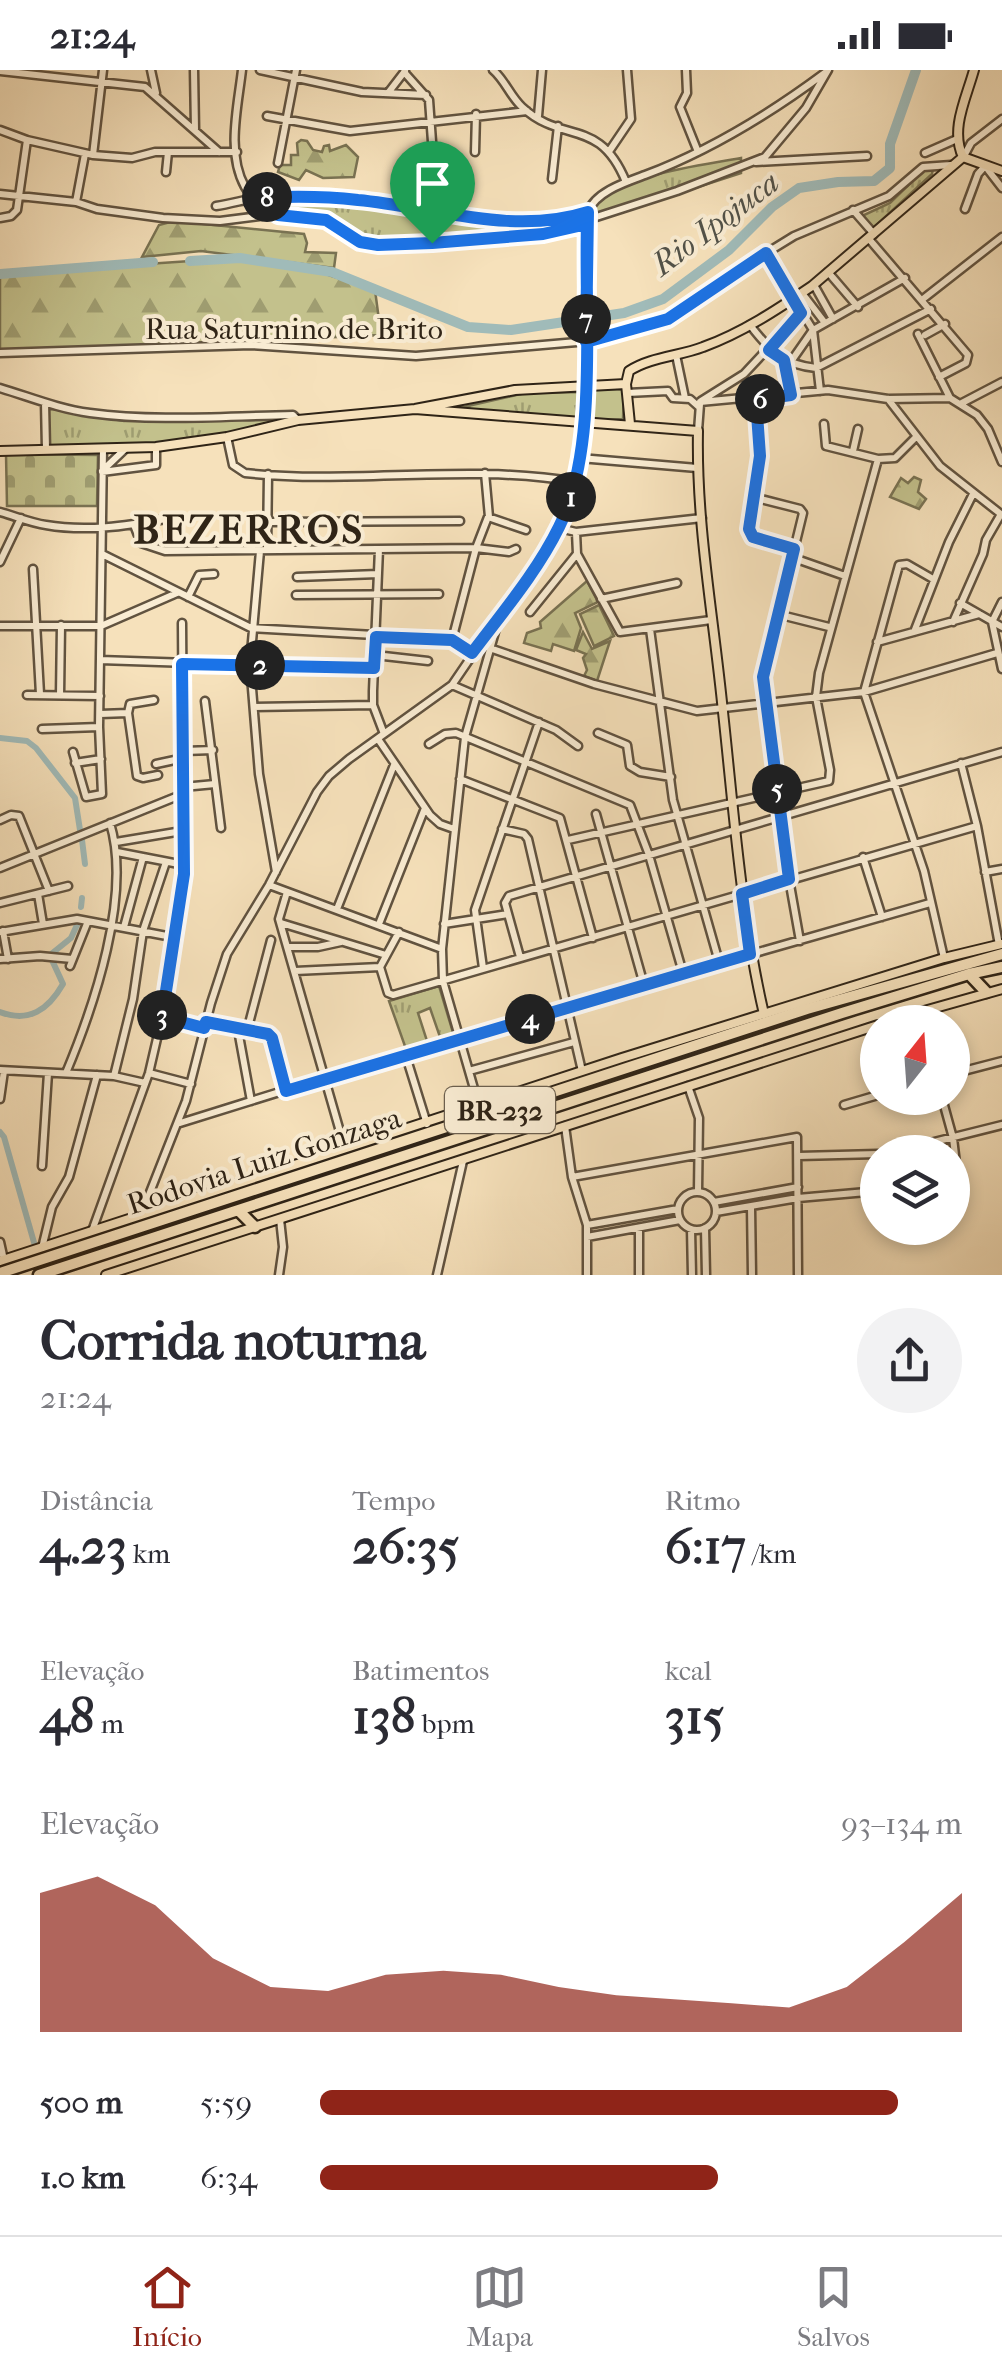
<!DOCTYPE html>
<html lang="pt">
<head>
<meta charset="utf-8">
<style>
	body { margin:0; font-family:"IM FELL French Canon",serif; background:#f2f2f3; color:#2b2b33; height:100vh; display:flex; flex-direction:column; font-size:38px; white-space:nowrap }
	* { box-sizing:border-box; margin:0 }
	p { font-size:32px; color:#7c7c81 }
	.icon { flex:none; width:55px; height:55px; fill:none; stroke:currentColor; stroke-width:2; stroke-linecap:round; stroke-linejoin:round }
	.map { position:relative; height:1205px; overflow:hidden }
	.details { display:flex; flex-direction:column; background:#fff; flex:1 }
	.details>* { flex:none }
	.needle { width:65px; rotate:17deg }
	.controls { position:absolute; left:860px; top:935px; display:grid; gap:20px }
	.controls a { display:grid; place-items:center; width:110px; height:110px; border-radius:50%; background:#fff; box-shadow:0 5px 15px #0003; font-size:50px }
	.pin { position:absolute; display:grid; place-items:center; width:85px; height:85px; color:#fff; margin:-102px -42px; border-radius:50% 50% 50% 0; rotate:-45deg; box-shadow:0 0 10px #0007 }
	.pin .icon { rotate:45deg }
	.km { position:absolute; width:50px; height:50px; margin:-25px; border-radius:50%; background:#222; color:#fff; font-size:28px; line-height:50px; text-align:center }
	.round { display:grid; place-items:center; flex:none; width:105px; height:105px; border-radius:52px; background:#f2f2f3 }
	.summary { display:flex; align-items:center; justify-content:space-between; height:170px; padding:0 40px }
	h1 { font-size:55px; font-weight:800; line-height:75px }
	.stats { display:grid; grid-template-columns:repeat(3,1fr); gap:15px; height:170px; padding:10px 40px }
	.stats div { display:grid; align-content:center }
	.stats b { font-size:50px; font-weight:800 }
	.stats small { font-size:28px; font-weight:400 }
	.stats p { font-size:28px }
	.chart { height:280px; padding:20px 40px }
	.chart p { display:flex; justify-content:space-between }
	.chart svg { width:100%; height:180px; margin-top:10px; fill:#8f2418; opacity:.7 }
	ul { padding:0 40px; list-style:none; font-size:32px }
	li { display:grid; grid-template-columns:160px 120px 1fr; align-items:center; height:75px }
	li i { height:25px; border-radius:12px; background:#8f2418 }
	.status { display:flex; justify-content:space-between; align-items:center; height:70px; padding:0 50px; background:#fff; direction:ltr }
	.status svg { height:28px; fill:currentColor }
	.dock { display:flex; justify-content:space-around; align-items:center; height:140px; border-top:2px solid #e1e1e2; background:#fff; font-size:28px; color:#7c7c81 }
	.dock a { display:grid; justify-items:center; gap:5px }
	.dock .on { color:#8f2418 }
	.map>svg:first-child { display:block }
	.forest { fill:url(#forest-firs); stroke:#797252; stroke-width:2.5 }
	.cemetery { fill:url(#cemetery-stones); stroke:#797252; stroke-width:2.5 }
	.park { fill:url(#park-tufts); stroke:#797252; stroke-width:2.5 }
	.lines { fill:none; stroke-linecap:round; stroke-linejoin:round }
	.canal { stroke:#a0bbb9; stroke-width:6 }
	.river { stroke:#a0bbb9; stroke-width:10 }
	.minor-casing { stroke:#615340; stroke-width:11 }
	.major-casing { stroke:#2f2417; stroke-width:12 }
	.highway-casing { stroke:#2f2417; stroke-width:15 }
	.minor { stroke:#f9ecd3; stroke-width:6 }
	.major { stroke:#f6e1bb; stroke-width:8 }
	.highway { stroke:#f6e1bb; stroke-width:10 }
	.route-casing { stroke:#fff; stroke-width:20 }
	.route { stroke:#1a73e8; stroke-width:12 }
	.labels { text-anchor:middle; stroke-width:8; stroke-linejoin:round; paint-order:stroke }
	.shield { fill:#f9ecd3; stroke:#6c604f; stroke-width:2.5 }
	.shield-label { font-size:28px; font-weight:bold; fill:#2f2417 }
	.street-label { font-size:30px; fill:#2f2417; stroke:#f9ecd3 }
	.water-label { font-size:32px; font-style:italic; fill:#515148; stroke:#f9ecd3 }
	.district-label { font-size:40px; font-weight:bold; letter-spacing:2.5px; fill:#2f2417; stroke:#f9ecd3 }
</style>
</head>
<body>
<div class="status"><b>21:24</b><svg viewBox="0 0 49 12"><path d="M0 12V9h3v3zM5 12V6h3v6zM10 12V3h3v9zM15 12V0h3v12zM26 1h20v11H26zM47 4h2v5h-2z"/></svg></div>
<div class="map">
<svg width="1002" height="1205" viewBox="0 0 1002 1205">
	<defs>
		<pattern id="forest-firs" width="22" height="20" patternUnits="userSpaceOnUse" patternTransform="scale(2.5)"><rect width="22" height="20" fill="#c3c18c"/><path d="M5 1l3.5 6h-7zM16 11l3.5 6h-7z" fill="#9f9d71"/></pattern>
		<pattern id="cemetery-stones" width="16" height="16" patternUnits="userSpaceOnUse" patternTransform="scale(2.5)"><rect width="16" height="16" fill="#c3c18c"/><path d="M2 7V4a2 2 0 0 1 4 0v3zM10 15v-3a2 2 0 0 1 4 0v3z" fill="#9f9d71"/></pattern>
		<pattern id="park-tufts" width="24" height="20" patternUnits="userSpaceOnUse" patternTransform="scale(2.5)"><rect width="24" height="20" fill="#c3c18c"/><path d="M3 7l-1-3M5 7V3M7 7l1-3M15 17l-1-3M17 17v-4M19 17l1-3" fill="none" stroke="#9f9d71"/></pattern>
	</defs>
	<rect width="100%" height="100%" fill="#f6e1bb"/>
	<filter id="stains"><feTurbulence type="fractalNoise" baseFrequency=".002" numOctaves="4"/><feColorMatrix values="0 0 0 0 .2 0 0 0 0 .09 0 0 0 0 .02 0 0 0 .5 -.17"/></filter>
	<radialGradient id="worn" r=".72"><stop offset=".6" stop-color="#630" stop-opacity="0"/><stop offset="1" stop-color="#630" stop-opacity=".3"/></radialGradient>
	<path class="forest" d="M 301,70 L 307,71 L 313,80 L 322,82 L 324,76 L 329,75 L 330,81 L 346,75 L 358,87 L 354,107 L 323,108 L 306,100 L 299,110 L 278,102 L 280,95 L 291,95 L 291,85 L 298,85 L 297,73 Z
		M 174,151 L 304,164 L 307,173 L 305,182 L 336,183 L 334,198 L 201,181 L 142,187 L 159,155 Z
		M 220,189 L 307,198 L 375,220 L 381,265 L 0,282 L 0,204 Z
		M 914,407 L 921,410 L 918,422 L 926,429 L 919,439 L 890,427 L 901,408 L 908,413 Z
		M 587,511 L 598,532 L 575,543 L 581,558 L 574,581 L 553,574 L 551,581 L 524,573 L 527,563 L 541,558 L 540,552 Z
		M 599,535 L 614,566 L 594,576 L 580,544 Z
		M 583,562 L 592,579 L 610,571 L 597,611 L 584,606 L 587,600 L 583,588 L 586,584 L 576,580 Z"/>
	<path class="cemetery" d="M 6,384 L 98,385 L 97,436 L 7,436 Z"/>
	<path class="park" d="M 741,88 L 741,103 L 597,150 L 594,137 C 625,103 699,96 741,88 Z
		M 928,96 L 933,98 L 932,104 L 871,160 L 862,148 L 864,145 L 890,133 Z
		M 273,127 L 360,131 L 465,150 L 568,150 L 569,154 L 544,162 L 420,166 L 413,173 L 367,171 L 334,150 L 281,139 L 275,136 Z
		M 589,319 L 624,319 L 623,349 L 587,351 Z
		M 581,322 L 579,350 L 459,338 L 525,323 Z
		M 47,338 L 124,351 L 293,349 L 172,375 L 48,376 Z
		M 439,916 L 454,966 L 440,967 L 430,938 L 418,943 L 428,974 L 406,979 L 389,931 Z"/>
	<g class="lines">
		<path class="canal" d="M 0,668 L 27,671 L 36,678 L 75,728 L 80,760
			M 82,770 L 85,794
			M 81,837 L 82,828
			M 50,885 L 71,868 L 77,855
			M 0,942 C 29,953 48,940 63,914 L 51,888
			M 0,1062 L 4,1067 L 35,1176"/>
		<path class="river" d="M 190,191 L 240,188 L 332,202 L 468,257 L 511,260 L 624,243 L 663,229 L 729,180 L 772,137 L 799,118 L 838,112 L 874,111 L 890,98 L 890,74 L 916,0
			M 0,204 L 153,192"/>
		<defs>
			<path id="minor" d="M 151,0 L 156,23
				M 194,0 L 195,59
				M 242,0 C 238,36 226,83 245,117 C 250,127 266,135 274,143
				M 260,0 L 362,22 L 426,25
				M 493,0 C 505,10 510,26 522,37 C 563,75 599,46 626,112
				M 686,0 L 687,23 L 680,37 L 698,82
				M 0,1 L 145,17 L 219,82
				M 404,2 L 429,30 L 437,141
				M 388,23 L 405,1
				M 267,46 L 350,61 L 527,41
				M 538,46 L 542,0
				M 0,60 L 27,70 L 93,85 L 132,88 L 155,82 L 237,82
				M 610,80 L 631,49 L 627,0
				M 475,82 L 476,44
				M 925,83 L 957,69
				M 93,85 L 103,0
				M 964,86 L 971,73 L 1002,49
				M 756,92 L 867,86
				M 278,93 L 296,0
				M 166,102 L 168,82
				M 552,109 L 558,56
				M 0,124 L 76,132 L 97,139 L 163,148 L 220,151 L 275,144 L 322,150 L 360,172 L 378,175 L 413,175 L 528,165 L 587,154
				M 76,132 L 85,84
				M 216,136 C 231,134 246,129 261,127 C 294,124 328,126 360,130 C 434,138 514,166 588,142
				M 965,139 L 978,104 L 985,96 L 1002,118
				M 853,140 L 874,164
				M 588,142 C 595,122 626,112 645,105 C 709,81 771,43 826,2
				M 0,148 L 11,146 L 17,140 L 27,70
				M 587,150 L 677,121 L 765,87 L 806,38 L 828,0
				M 869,169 L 968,285 L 966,293 L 939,307
				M 766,183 L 813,260 L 820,321
				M 828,202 L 858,237
				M 814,215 L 833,249
				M 802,223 L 825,253
				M 923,229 L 1002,167
				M 750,255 C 769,280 784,295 816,298 L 931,239
				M 918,264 L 950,328
				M 925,265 L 945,254
				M 0,283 L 251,275 L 416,286 L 600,270 L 668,249 L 724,209 L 794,166 L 889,126 L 923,97 L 951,95
				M 676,285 L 685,328
				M 784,291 L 791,325
				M 790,293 L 813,260 L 905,208
				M 0,318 C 30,327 59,339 90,343 C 157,352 225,346 293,345 L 298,350
				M 627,323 L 668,321 L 673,328 L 690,329 L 699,337
				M 888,329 L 940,396 L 1002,445
				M 756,330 L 760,385 L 749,462 L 753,467 L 793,479
				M 701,331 L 744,304 L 801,243
				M 700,332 L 828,320 L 888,329 L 950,328 L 977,345 L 988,359 L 1002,392
				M 45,333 L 46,379
				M 960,334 L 1002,312
				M 824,354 L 826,376 L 878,389 L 895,388 L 915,368
				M 698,361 L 700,334
				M 227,367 L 233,395 L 245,403 C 355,415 467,393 576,412
				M 853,381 L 858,359
				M 580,388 L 697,398
				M 102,401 L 125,379
				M 102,402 L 156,395 L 156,377
				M 485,403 L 489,447
				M 753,427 L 800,439 L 803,443 L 763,607 L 789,809 L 800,871
				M 0,442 C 15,446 31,453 46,455 C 86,462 126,456 166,449
				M 267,452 L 460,451
				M 134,455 L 141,473 L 165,481 L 476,478 L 509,482 L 516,479
				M 559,458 L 576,462 L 702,448
				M 576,462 L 577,484 L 620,562 L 711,550
				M 379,479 L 373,621 L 373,635 L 384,664
				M 267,480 L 268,404
				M 260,481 L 250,594 L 259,704 L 276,802
				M 102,484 L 251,558 L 446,569 L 472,583
				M 791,487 L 845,506
				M 0,492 L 21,448
				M 33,499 L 40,624
				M 297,507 L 378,504
				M 933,509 L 907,494 L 899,495 L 864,622 L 924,801 L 944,888
				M 296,525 L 439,524
				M 188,527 L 199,505 L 214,504
				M 601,529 L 677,513
				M 1002,532 L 992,552 L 1002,599
				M 960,533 L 1002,557
				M 530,542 L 576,485
				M 777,544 L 829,557
				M 953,552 L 983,484 L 986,470 L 1001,444
				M 0,556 L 101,556 L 177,523
				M 650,559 L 673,730 L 719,892
				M 914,562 L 949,472 L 973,424
				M 452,570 L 476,478 L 488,447 L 526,460
				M 877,572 L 979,544
				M 478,574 L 594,614 L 697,641 L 864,622 L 997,583
				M 375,585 L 428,591
				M 100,590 L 373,599
				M 452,615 L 556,660 L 578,676
				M 27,625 L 100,626
				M 60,625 L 61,555
				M 205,631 L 221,758
				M 254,637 L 373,635
				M 128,643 L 137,706 L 143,708 L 158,705
				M 128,643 L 130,634 L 154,630
				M 100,644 L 128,643
				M 42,659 L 99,657
				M 598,663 L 627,675 L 630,696 L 640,702 L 671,707
				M 378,669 L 430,745 L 440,754 L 454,759
				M 429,674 L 445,664 L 456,663 L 630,735 L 649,785 L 683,903
				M 184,681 L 213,680
				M 73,682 L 86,727 L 102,724 L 99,657 L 103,379
				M 75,693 L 101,689
				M 961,693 L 977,756 L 999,875
				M 156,694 L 184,688
				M 460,709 L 560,748 L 593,868
				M 183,717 L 215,714
				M 596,744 L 644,915
				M 0,750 L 11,745 L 19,746 L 49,821
				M 502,759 L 524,764 L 528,769 L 582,1001
				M 568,770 L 829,711 L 830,700 L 816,627 L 819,603 L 878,389
				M 116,772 L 182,761
				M 117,782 L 184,795
				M 863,787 L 882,847
				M 0,798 L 183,724
				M 985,802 L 1002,799
				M 269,815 L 442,879
				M 287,822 L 279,849 L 345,1079
				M 38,824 L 43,854
				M 0,833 L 68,816
				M 337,839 L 394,695
				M 281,853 L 386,885
				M 379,854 L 425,738
				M 444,854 L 508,844
				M 124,857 L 143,787
				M 3,861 L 8,889
				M 0,862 L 77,849 L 172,867
				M 399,862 L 380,897 L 388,923 L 393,925 L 977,756
				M 288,877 L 318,877 L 341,872
				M 520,887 L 505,833 L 509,826 L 1002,682
				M 0,889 L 40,886 L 72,889
				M 70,896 L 88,851
				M 483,898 L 475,840 L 539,652
				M 295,901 L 380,897
				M 162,947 L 204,958
				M 206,952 L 271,966 L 286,1020
				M 238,960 L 251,1031
				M 247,961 L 271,870
				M 405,983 L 427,1054
				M 0,1000 L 114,1006 L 145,1013
				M 469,1001 L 574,972
				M 66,1003 C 94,936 132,825 110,753
				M 149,1003 L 191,1014
				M 952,1004 L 1002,991
				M 114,1006 L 133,929 L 143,861 L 166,792
				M 688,1016 L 699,1048 L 698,1121
				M 942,1028 L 953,1068 L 959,1119 L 952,1121
				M 0,1029 L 4,1001
				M 844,1035 L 878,1025
				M 479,1036 L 443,911 L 442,879 L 465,667 L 499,548
				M 180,1053 L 405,983 L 930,833
				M 565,1056 L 572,1107 L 587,1155 L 587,1205
				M 894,1082 L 1002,1055
				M 799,1086 L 878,1084
				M 42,1096 L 48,1003
				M 572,1107 L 797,1067 L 798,1205
				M678 1141a19 19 0 1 1 38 0a19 19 0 1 1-38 0Z
				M 714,1132 L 798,1117
				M 751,1137 L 752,1205
				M 716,1142 L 798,1128 L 878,1121
				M 141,1145 L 186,1031 L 211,933 L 227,884 L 269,815 L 317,722 L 329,706 L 349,689 L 452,615 L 559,458 L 576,412 L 583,353 L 588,142
				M 587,1155 L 678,1139
				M 639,1158 L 639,1205
				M 705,1158 L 706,1205
				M 691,1159 L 692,1205
				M 92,1161 L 149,1003 L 162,947 L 184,804 L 182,553
				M 587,1167 L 680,1150
				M 0,1172 L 4,1190
				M 42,1178 L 52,1137 L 69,1107 L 97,1005
				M 279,1205 L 283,1177 L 280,1149
				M 437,1205 L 463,1091"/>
			<path id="major" d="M 963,87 C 950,59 966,29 974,0
				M 963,87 L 1002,101
				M 415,339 L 698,361 C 696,455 714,549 723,642 C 734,743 741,845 764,944
				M 630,354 L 626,314 L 629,301 C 650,287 680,286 703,277 C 742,263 778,239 812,216 L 963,87
				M 0,381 L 156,377 L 227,367 L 298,350 L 415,339 L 515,320 L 626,314
				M 885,952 L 1002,919
				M 0,1191 L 622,988 L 944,888 L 1002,874
				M 106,1205 L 878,955"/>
			<path id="highway" d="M 969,904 L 986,922
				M 239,1141 L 255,1157
				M 0,1203 L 807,939 L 1002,884
				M 39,1205 L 842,943 L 969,904 L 1002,897"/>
		</defs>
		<use href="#minor" class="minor-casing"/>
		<use href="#major" class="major-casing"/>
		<use href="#highway" class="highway-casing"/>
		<use href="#minor" class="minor"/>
		<use href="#major" class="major"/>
		<use href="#highway" class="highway"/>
	</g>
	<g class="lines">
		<defs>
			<path id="route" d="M 432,173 L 543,164 L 587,154 C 584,243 599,378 559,457 C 537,502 502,543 472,583 L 452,570 L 376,567 L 374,598 L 182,594 L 184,804 L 162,947 L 204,958 L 206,952 L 268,964 L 272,968 L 286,1021 L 750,884 L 742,824 L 789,809 L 763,607 L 794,479 L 753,467 L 749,459 L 760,386 L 756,330 L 791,325 L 784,290 L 769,280 L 801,243 L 766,183 L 668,249 L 586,272 L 588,142 C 513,166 433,137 358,130 C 324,126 291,126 258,128 L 278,145 L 326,150 L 360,172 L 378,175 L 432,173"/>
		</defs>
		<use href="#route" class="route-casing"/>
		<use href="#route" class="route"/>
	</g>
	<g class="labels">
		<rect class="shield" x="445" y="1017" width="110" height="46" rx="8"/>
		<g class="shield-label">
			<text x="500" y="1050">BR-232</text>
		</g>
		<g class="street-label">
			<text x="294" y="269">Rua Saturnino de Brito</text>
			<text transform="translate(264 1091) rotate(-18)" y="10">Rodovia Luiz Gonzaga</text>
		</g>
		<g class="water-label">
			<text transform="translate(715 153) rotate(-37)" y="11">Rio Ipojuca</text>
		</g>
		<g class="district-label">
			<text x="249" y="473">BEZERROS</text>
		</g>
	</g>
	<rect width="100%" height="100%" filter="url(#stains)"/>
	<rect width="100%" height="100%" fill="url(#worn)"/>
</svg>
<div class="controls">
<a><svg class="needle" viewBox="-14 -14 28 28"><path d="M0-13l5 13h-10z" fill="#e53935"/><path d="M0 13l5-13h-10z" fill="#7c7c81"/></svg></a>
<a><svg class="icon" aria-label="layers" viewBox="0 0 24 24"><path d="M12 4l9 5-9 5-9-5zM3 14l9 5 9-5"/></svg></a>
</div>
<div class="pin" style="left:432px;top:173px;background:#1e9e55"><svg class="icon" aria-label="arrive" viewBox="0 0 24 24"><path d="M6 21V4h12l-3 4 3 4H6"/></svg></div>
<b class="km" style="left:571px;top:427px">1</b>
<b class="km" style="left:260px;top:595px">2</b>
<b class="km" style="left:162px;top:945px">3</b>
<b class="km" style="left:530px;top:949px">4</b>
<b class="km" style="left:777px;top:719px">5</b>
<b class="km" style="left:760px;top:329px">6</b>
<b class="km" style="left:586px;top:249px">7</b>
<b class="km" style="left:267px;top:127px">8</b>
</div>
<section class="details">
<div class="summary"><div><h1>Corrida noturna</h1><p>21:24</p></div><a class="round"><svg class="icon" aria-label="share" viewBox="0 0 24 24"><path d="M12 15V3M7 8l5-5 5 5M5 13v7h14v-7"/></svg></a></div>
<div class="stats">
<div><p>Distância</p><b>4.23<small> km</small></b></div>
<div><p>Tempo</p><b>26:35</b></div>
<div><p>Ritmo</p><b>6:17<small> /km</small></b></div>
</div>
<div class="stats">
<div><p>Elevação</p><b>48<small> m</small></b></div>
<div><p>Batimentos</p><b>138<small> bpm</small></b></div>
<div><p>kcal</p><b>315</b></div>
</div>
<div class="chart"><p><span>Elevação</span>93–134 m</p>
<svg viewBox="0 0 160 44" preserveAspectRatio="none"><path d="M0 44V10L10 6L20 13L30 26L40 33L50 34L60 30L70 29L80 30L90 33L100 35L110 36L120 37L130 38L140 33L150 22L160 10V44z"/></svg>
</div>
<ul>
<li><b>500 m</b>5:59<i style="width:90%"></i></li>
<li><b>1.0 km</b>6:34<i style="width:62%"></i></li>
</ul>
</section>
<nav class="dock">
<a class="on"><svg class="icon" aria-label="home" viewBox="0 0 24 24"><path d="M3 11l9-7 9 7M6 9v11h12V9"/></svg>Início</a>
<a><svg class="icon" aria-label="map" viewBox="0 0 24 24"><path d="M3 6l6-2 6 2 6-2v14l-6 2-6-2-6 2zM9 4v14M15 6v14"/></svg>Mapa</a>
<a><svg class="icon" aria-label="saved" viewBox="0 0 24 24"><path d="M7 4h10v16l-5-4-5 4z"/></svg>Salvos</a>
</nav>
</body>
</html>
